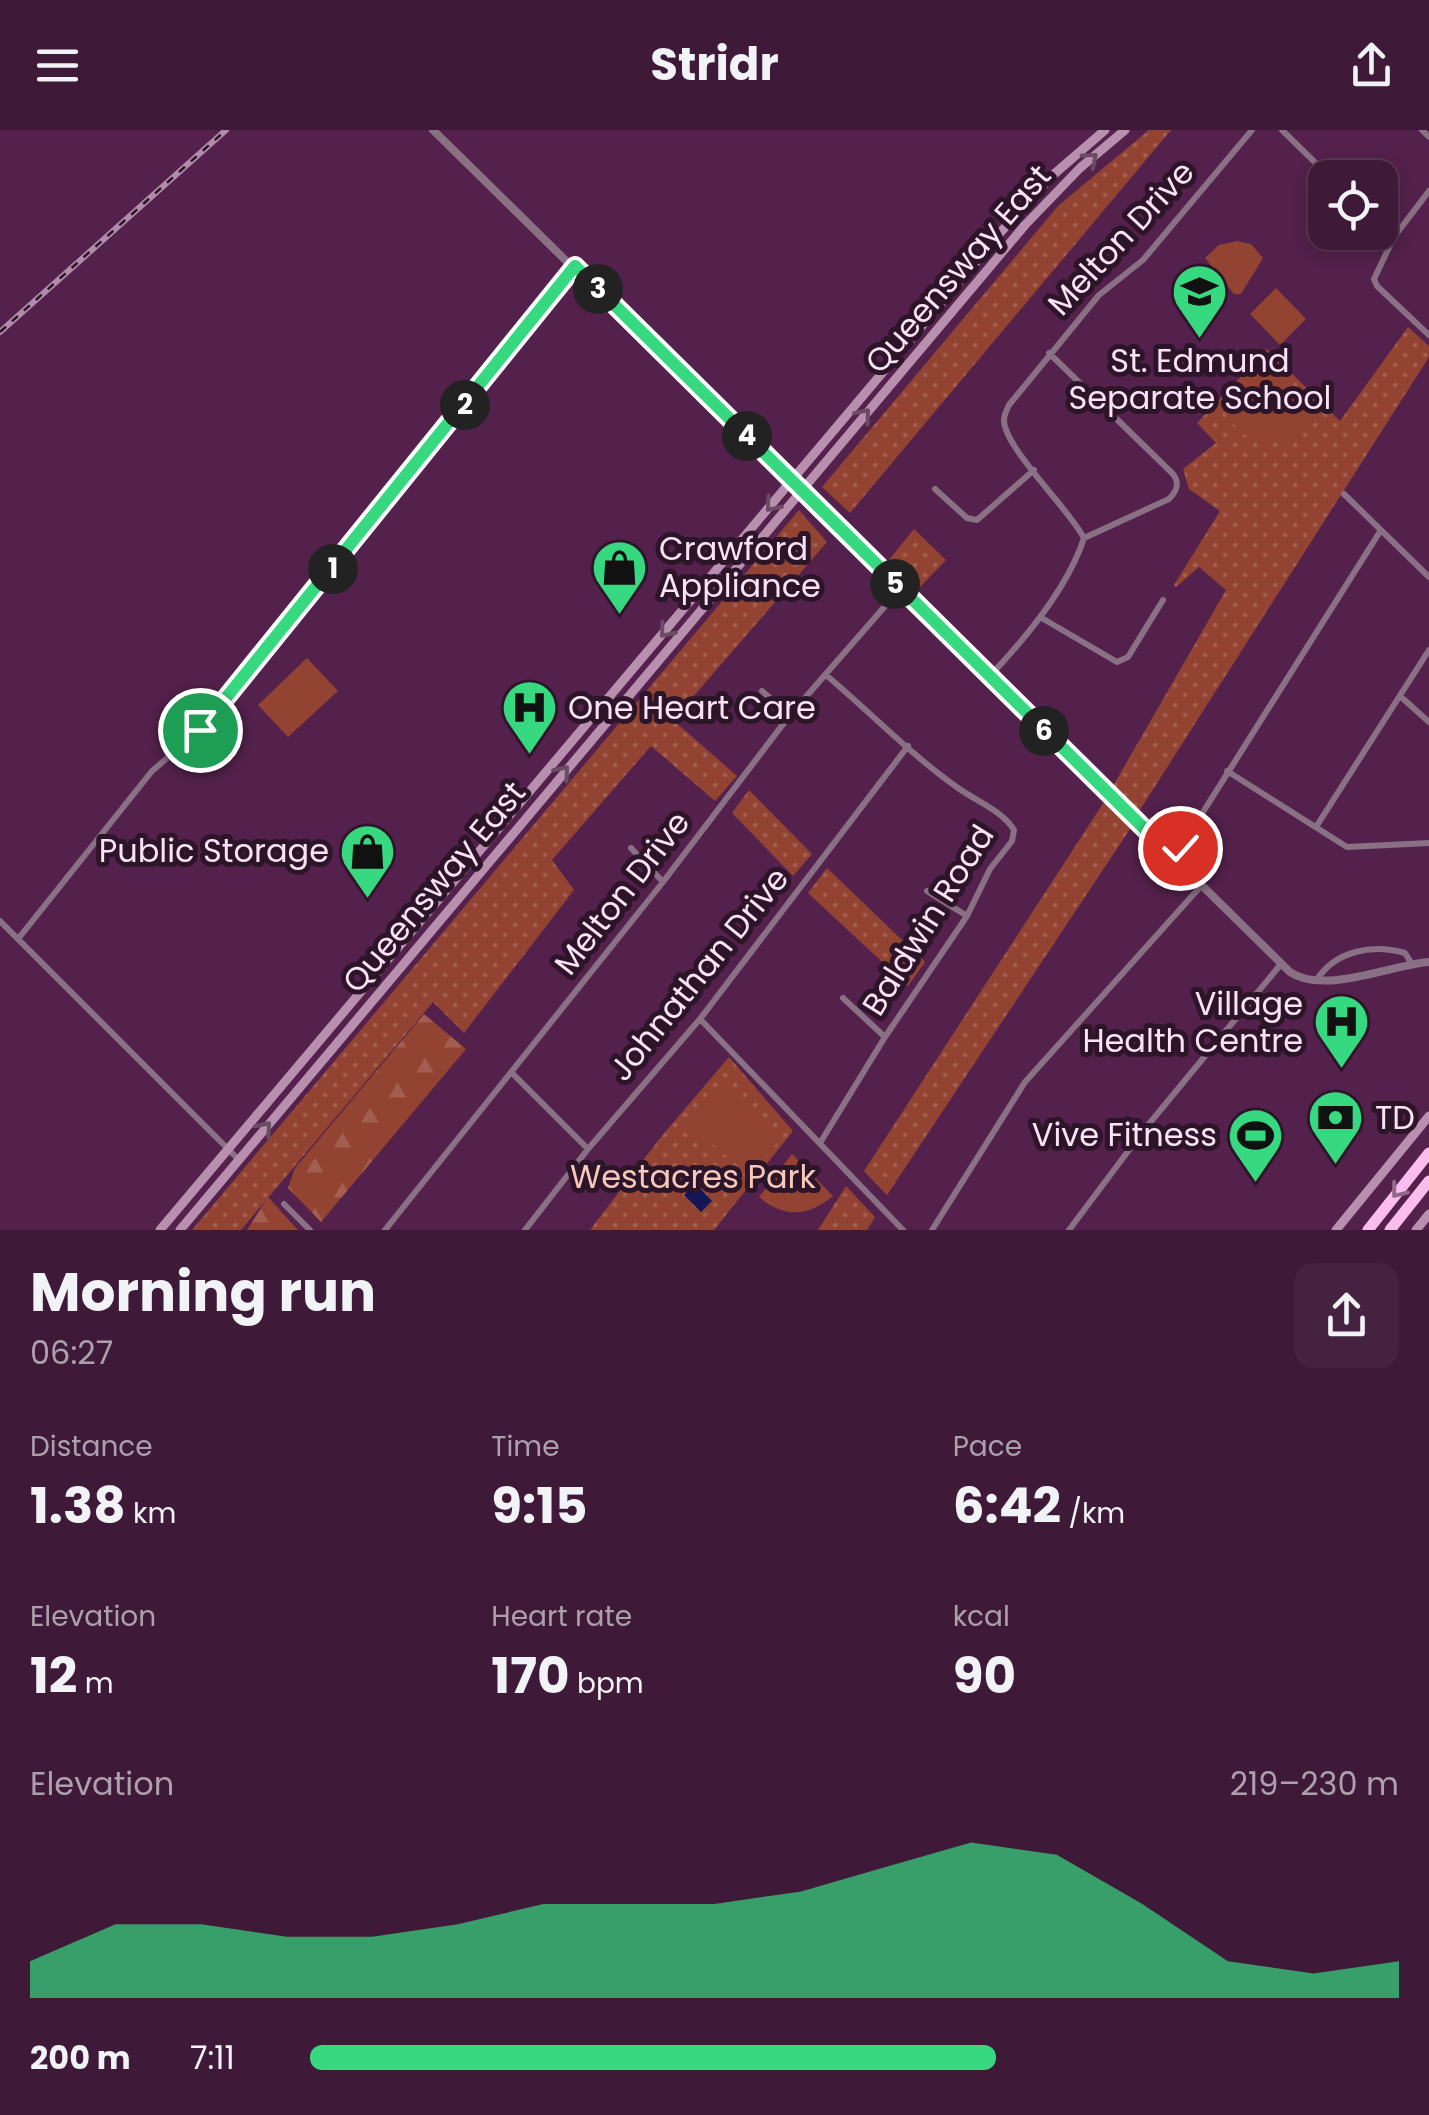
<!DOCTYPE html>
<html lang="en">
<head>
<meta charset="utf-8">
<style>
	body { margin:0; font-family:Poppins,sans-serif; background:#452240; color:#f1f3f6; height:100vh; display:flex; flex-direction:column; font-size:38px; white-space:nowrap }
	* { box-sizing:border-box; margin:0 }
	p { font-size:32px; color:#ada0ae }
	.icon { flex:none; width:55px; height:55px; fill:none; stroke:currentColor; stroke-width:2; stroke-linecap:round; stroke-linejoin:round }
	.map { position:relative; height:1100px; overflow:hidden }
	.panel { display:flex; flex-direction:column; background:#3e1938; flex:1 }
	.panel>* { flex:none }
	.fabs { position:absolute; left:1308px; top:30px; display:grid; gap:20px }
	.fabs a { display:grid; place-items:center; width:90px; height:90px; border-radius:20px; background:#3e1938; box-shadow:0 5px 15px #0003,0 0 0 2px #573853; font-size:50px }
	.pin { position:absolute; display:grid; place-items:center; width:85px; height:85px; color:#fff; margin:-42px; border:5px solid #fff; border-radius:50%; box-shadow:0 2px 10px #0007 }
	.km { position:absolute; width:50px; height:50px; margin:-25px; border-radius:50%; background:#222; color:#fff; font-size:28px; line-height:50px; text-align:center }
	.round { display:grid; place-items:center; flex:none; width:105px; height:105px; border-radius:20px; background:#452240 }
	.headline { display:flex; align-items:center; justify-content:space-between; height:170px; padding:0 30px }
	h1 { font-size:55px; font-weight:700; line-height:75px }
	.stats { display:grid; grid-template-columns:repeat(3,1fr); gap:15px; height:170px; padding:10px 30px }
	.stats div { display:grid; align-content:center }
	.stats b { font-size:50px; font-weight:700 }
	.stats small { font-size:28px; font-weight:400 }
	.stats p { font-size:28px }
	.chart { height:280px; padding:20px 30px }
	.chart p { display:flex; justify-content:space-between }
	.chart svg { width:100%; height:180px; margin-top:10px; fill:#36d880; opacity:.7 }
	ul { padding:0 30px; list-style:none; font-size:32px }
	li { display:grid; grid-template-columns:160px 120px 1fr; align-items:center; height:75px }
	li i { height:25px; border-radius:12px; background:#36d880 }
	header { display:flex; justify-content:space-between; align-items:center; height:130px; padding:0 30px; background:#3e1938; font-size:45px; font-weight:700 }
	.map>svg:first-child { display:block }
	.green { fill:url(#green-dots) }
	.forest { fill:url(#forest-firs) }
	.pitch { fill:#934331 }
	.water { fill:#151656 }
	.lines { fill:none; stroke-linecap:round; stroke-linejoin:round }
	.minor { stroke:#8a7084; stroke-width:6 }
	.tertiary { stroke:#8a7084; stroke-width:8 }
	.secondary { stroke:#b88faf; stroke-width:9 }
	.motorway { stroke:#fbbcee; stroke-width:11 }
	.rail-casing { stroke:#b18caa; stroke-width:6 }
	.rail { stroke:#2c1528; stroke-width:2.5; stroke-dasharray:8; stroke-linecap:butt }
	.oneway { stroke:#6b4c65 }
	.oneway2 { stroke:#94688b }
	.route-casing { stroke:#fff; stroke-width:20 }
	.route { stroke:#36d880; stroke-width:12 }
	.labels { text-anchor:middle; stroke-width:10; stroke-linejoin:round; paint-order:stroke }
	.street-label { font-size:32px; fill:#fce2f6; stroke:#2c1528 }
	.poi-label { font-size:32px; fill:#fce2f6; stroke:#2c1528; text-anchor:start }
	.park-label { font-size:32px; fill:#f7c8bc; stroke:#2c1528 }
</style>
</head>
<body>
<header><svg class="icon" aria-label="menu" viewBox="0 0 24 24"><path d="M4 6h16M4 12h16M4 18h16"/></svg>Stridr<svg class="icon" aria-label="share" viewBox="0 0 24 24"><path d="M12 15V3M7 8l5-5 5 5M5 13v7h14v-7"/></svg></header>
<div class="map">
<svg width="1429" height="1100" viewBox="0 0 1429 1100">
	<defs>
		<pattern id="green-dots" width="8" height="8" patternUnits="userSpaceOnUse" patternTransform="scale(2.5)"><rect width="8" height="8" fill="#934331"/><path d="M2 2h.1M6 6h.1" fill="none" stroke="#a35e4f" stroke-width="1.8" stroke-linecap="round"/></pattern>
		<pattern id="forest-firs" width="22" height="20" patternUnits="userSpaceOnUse" patternTransform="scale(2.5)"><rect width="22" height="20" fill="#934331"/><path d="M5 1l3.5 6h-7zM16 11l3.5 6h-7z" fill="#a35e4f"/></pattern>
	</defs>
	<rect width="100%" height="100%" fill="#53214b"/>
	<path class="green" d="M 1149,0 L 1171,0 L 850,383 L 822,357 L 1058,76 Z
		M 1408,197 L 1429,216 L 1429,227 L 1138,683 L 1113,656 L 1226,460 L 1199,437 L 1176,457 L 1174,455 L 1220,381 L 1189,359 L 1183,339 L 1216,313 L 1197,293 L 1267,219 L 1340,291 Z
		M 799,380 L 827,412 L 673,590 L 737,646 L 715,671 L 651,616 L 552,730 L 574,760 L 464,903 L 433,872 L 241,1100 L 192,1100 Z
		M 914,399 L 946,430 L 919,458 L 888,431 Z
		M 749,660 L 812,724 L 793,746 L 732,683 Z
		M 1104,672 L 1132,696 L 887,1065 L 864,1041 Z
		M 827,738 L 925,832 L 908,856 L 808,763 Z
		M 729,927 L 793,1001 L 714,1100 L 590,1100 L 661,1007 Z
		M 846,1056 L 875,1087 L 867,1100 L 818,1100 Z"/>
	<path class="forest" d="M 424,884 L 466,919 L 321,1092 L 288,1058 L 295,1038 Z
		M 268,1067 L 298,1100 L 247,1100 Z"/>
	<path class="pitch" d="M 1237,111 L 1251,114 L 1263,128 L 1241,164 L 1234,164 L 1205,128 L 1219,115 Z
		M 1276,158 L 1306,189 L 1280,215 L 1250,184 Z
		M 1269,244 L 1313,287 C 1278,320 1255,323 1225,284 L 1261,245 Z
		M 307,528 L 338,561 L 288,607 L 258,575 Z
		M 722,959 L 781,1008 L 750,1045 L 691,996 Z
		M 792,1024 L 833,1066 C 808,1087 784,1088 759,1067 Z"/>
	<path class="water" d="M 695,1053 L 712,1071 L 701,1082 L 684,1065 Z"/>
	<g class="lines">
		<path class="minor" d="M 1282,0 L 1331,48
			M 1422,0 L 1429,7
			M 1429,61 L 1394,107 L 1374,149 L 1377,156 L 1429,205
			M 1380,94 L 1394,107
			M 1049,223 L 1173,344 C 1180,353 1177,361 1169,369 L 1084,408
			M 935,359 L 967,388 L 977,390 L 1034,340
			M 1344,364 L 1429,447
			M 1040,487 L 1117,532 L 1128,527 L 1163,470
			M 989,547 C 1025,509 1068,458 1084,408 C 1069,379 1003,316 1004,290 C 1004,285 1007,279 1009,275 L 1099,165 L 1143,130 L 1252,0
			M 762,561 L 790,585
			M 1400,566 L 1429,592
			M 1227,641 L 1347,717 L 1429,713
			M 1316,697 L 1429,520
			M 631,718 L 663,752
			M 1174,728 L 1381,400
			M 927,761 L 967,786
			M 0,791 L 239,1030
			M 18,809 L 152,641 L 200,600 L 575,137
			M 1316,851 C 1335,820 1373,814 1405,823 L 1412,834
			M 843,868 L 885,907
			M 700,889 L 903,1100
			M 512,943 L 588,1019
			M 820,1013 L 885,907 L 967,786 L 990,739 L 1012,711 L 1014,700 C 1003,681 976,671 958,658 C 911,625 870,582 826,545
			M 284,1074 L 310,1100
			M 385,1100 L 663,752 L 790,585 L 900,459
			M 525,1100 L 588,1019 L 700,889 L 908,616
			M 932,1100 L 1025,952 L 1201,756
			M 1069,1100 L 1144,1000 L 1281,834"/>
		<path class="tertiary" d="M 433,0 L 1290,842 C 1323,865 1391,835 1429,832"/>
		<path class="secondary" d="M 160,1100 L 1017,83 L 1053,45 L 1105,0
			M 180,1100 L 1025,95 L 1080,38 L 1125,0
			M 1336,1100 L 1429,986
			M 1416,1100 L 1429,1084"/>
		<path class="motorway" d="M 1368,1100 L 1429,1023
			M 1390,1100 L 1429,1051"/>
		<defs>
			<path id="rail" d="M 0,202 L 226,0"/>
		</defs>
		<use href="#rail" class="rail-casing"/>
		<use href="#rail" class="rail"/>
	</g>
	<defs><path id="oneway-chevron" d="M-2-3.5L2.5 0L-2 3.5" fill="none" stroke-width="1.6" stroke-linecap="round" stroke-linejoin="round" transform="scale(2.5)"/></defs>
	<g class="oneway">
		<use href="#oneway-chevron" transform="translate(1091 29) rotate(-40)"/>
		<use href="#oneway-chevron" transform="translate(864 285) rotate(-50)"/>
		<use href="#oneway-chevron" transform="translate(772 375) rotate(130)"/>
		<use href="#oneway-chevron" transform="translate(666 501) rotate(130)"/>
		<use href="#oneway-chevron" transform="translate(563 642) rotate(-50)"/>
		<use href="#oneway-chevron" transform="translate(265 998) rotate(-50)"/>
	</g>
	<use class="oneway2" href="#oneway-chevron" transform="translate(1398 1061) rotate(128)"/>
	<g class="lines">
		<defs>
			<path id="route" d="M 200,600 L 575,136 L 1174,728 L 1180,718"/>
		</defs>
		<use href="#route" class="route-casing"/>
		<use href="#route" class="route"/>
	</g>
	<defs>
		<symbol id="school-pin" viewBox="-11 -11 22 30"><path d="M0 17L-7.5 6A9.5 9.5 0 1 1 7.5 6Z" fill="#36d880" stroke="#2c1528"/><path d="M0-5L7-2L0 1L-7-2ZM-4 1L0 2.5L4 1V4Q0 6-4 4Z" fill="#111"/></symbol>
		<symbol id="shop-pin" viewBox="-11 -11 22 30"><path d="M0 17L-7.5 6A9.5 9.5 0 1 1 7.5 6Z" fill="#36d880" stroke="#2c1528"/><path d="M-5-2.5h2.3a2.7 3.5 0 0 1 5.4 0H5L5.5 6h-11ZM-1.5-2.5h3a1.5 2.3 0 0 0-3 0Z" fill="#111"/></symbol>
		<symbol id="hospital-pin" viewBox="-11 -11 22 30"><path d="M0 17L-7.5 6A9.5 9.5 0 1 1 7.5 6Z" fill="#36d880" stroke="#2c1528"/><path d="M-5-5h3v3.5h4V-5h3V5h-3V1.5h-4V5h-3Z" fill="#111"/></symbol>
		<symbol id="bank-pin" viewBox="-11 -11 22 30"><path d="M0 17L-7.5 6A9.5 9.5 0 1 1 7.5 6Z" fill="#36d880" stroke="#2c1528"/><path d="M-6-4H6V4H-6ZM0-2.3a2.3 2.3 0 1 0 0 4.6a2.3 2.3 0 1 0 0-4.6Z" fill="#111"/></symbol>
		<symbol id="stadium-pin" viewBox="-11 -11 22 30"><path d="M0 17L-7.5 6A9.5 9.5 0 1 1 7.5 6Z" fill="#36d880" stroke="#2c1528"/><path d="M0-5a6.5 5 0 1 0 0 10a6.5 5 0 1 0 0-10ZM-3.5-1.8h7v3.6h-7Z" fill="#111"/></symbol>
	</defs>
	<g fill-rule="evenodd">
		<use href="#school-pin" x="1168" y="130" width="63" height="86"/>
		<use href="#shop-pin" x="588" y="406" width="63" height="86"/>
		<use href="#hospital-pin" x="498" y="546" width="63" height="86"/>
		<use href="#shop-pin" x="336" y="690" width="63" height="86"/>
		<use href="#hospital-pin" x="1310" y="860" width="63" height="86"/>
		<use href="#bank-pin" x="1304" y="956" width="63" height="86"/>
		<use href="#stadium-pin" x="1224" y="974" width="63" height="86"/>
	</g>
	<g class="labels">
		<g class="street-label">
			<text transform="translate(1121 108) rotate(-47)" y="11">Melton Drive</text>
			<text transform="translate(958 139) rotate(-49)" y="11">Queensway East</text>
			<text transform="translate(434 757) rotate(-50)" y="11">Queensway East</text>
			<text transform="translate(622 763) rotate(-52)" y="11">Melton Drive</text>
			<text transform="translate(928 790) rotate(-58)" y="11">Baldwin Road</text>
			<text transform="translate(699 844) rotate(-51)" y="11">Johnathan Drive</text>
		</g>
		<g class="poi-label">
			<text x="1200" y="242" text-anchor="middle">St. Edmund<tspan x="1200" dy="37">Separate School</tspan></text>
			<text x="659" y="430">Crawford<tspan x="659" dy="37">Appliance</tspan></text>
			<text x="568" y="589">One Heart Care</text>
			<text x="329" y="732" text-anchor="end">Public Storage</text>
			<text x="1303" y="885" text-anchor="end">Village<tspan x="1303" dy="37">Health Centre</tspan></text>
			<text x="1375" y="999">TD</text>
			<text x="1217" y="1016" text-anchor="end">Vive Fitness</text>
		</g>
		<g class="park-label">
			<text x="693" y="1058">Westacres Park</text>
		</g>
	</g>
</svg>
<div class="fabs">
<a><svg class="icon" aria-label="locate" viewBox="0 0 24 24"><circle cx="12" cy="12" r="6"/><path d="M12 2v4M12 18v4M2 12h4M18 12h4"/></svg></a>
</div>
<div class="pin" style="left:200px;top:600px;background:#1e9e55"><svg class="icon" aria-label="arrive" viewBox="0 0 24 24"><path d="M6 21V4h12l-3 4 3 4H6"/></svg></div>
<div class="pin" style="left:1180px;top:718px;background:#d93025"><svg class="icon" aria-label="check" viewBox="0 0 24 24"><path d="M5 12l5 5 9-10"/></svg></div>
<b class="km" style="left:333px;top:439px">1</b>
<b class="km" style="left:465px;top:275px">2</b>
<b class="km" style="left:598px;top:159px">3</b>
<b class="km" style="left:747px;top:306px">4</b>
<b class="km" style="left:895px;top:454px">5</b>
<b class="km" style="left:1044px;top:601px">6</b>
</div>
<section class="panel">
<div class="headline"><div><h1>Morning run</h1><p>06:27</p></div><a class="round"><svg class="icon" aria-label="share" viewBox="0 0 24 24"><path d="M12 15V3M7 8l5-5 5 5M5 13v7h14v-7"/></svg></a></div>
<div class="stats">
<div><p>Distance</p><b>1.38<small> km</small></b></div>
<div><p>Time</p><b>9:15</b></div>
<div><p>Pace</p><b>6:42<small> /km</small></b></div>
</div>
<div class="stats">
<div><p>Elevation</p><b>12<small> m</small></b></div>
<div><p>Heart rate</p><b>170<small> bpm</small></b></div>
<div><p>kcal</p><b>90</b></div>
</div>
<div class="chart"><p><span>Elevation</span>219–230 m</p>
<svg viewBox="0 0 160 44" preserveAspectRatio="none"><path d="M0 44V35L10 26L20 26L30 29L40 29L50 26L60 21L70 21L80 21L90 18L100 12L110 6L120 9L130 21L140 35L150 38L160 35V44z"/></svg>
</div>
<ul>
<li><b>200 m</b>7:11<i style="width:63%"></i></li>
</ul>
</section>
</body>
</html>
